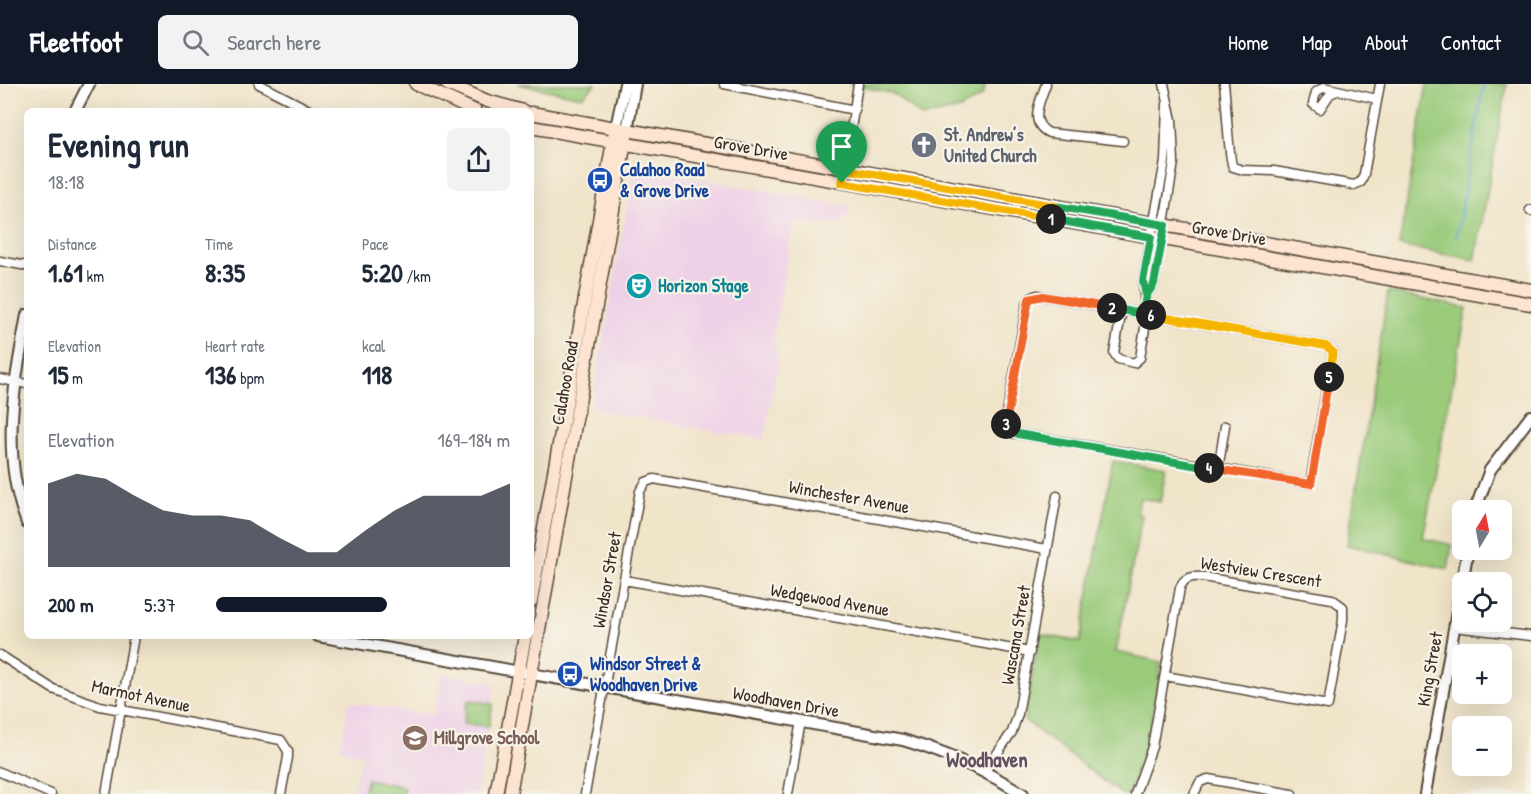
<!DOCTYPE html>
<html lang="en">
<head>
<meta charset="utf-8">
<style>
	body { margin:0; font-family:"Patrick Hand",sans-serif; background:#f2f2f3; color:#1f2937; height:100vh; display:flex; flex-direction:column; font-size:22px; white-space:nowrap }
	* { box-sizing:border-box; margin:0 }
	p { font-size:20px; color:#747a83 }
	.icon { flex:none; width:33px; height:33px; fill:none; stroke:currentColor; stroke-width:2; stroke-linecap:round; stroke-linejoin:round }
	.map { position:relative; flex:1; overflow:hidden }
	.details { position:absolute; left:24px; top:24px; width:510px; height:531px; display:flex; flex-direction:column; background:#fff; border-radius:9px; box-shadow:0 6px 24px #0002 }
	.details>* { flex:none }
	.needle { width:39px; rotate:10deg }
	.controls { position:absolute; left:1452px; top:416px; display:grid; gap:12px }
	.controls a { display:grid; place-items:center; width:60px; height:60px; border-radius:9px; background:#fff; box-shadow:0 6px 24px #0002; font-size:30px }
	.pin { position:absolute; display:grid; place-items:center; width:51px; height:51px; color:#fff; margin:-62px -26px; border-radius:50% 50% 50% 0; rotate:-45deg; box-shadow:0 0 6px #0007 }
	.pin .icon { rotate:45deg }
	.km { position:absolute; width:30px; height:30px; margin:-15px; border-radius:50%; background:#222; color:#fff; font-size:16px; line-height:30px; text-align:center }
	.round { display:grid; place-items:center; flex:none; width:63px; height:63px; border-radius:9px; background:#f2f2f3 }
	.head { display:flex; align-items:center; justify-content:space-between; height:102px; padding:0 24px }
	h1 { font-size:33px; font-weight:700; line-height:45px }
	.stats { display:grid; grid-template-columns:repeat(3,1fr); gap:9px; height:102px; padding:6px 24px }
	.stats div { display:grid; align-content:center }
	.stats b { font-size:26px; font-weight:700 }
	.stats small { font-size:16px; font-weight:400 }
	.stats p { font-size:16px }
	.chart { height:168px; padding:12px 24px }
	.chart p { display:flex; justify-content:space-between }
	.chart svg { width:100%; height:108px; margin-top:6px; fill:#111827; opacity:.7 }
	ul { padding:0 24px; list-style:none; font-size:20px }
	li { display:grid; grid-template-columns:96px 72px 1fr; align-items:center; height:45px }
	li i { height:15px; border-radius:8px; background:#111827 }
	header { display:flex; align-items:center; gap:36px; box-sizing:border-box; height:84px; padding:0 30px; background:#111827; color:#fff }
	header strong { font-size:28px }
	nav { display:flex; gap:33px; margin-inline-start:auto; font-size:21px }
	.search { width:420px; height:54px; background:#f2f2f3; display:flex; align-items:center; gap:15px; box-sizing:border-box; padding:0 21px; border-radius:9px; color:#747a83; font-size:22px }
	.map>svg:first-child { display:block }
	.built { fill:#eed0e7 }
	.green { fill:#9aca7a; stroke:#6a7a4c; stroke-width:1.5 }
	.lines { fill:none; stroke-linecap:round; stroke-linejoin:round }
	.stream { stroke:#63a3d6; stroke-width:2 }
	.minor-casing { stroke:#564638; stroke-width:11 }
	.tertiary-casing { stroke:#564638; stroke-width:14 }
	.secondary-casing { stroke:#564638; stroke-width:15 }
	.minor { stroke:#fff; stroke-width:8 }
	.tertiary { stroke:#fff; stroke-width:10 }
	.secondary { stroke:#fde4d1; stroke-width:12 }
	.split-1-casing { stroke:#fff; stroke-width:12 }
	.split-2-casing { stroke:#fff; stroke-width:12 }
	.split-3-casing { stroke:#fff; stroke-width:12 }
	.split-4-casing { stroke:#fff; stroke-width:12 }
	.split-5-casing { stroke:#fff; stroke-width:12 }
	.split-6-casing { stroke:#fff; stroke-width:12 }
	.split-7-casing { stroke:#fff; stroke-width:12 }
	.split-8-casing { stroke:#fff; stroke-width:12 }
	.split-1 { stroke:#f5b400; stroke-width:8 }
	.split-2 { stroke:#22a559; stroke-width:8 }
	.split-3 { stroke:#f0652b; stroke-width:8 }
	.split-4 { stroke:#22a559; stroke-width:8 }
	.split-5 { stroke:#f0652b; stroke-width:8 }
	.split-6 { stroke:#f5b400; stroke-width:8 }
	.split-7 { stroke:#22a559; stroke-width:8 }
	.split-8 { stroke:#f5b400; stroke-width:8 }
	.labels { text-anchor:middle; stroke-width:4.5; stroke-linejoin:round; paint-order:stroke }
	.worship-label { font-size:18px; font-weight:bold; fill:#5b616d; stroke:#f7f3e8; text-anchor:start }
	.street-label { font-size:18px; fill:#3b2a1e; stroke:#f7f3e8 }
	.transit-label { font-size:18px; font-weight:bold; fill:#164399; stroke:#f7f3e8; text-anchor:start }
	.culture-label { font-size:18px; font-weight:bold; fill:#0d838f; stroke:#f7f3e8; text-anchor:start }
	.education-label { font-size:18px; font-weight:bold; fill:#785e54; stroke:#f7f3e8; text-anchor:start }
	.quarter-label { font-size:21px; font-weight:bold; fill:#655062; stroke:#f7f3e8 }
</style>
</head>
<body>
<header>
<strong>Fleetfoot</strong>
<div class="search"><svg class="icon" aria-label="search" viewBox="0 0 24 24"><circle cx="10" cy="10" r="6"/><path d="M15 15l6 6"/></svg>Search here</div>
<nav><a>Home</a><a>Map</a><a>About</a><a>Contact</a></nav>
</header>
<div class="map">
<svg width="1531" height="710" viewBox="0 0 1531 710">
	<rect width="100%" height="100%" fill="#f7f3e8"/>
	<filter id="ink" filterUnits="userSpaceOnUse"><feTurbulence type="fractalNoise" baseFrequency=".0167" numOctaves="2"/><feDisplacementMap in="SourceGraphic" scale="12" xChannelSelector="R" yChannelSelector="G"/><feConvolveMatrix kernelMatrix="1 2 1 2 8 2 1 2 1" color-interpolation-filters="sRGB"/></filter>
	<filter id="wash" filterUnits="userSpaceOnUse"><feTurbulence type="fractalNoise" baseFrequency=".008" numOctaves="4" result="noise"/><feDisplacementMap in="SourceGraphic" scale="24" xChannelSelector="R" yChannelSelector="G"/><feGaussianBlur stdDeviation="1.35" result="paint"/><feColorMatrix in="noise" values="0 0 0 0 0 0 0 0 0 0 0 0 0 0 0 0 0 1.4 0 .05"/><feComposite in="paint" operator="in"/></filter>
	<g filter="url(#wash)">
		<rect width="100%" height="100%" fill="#f0e4c9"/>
		<path class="built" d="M 642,85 L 851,122 L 846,134 L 838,140 L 797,139 L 793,143 L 774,251 L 778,278 L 764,356 L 591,325 L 633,89 Z
			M 441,589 L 496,600 L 477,710 L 352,710 L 358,684 L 364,672 L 340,665 L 349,618 L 433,631 Z"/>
		<path class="green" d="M 518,0 L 596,0 L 582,13 Z
			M 848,0 L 986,0 L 982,12 L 960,25 L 922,33 L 894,10 Z
			M 1427,0 L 1507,0 L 1475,176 L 1399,162 Z
			M 1388,208 L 1467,224 L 1423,454 L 1452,461 L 1448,485 L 1347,461 Z
			M 1113,377 L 1166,386 L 1160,418 L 1140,414 L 1137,430 L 1142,431 L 1116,568 L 1161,578 L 1148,661 L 1128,710 L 1121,710 L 1024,636 L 1040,550 L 1080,558 Z
			M 471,616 L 493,620 L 489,642 L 463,640 L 467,618 Z
			M 367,695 L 404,703 L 402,710 L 363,710 Z"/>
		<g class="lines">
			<path class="stream" d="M 1456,154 L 1484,0"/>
		</g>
	</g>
	<g filter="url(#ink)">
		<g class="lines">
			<defs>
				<path id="minor" d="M 259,0 L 311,27
					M 724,0 L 855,26
					M 1046,0 C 1040,18 1028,39 1049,49 L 1123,57
					M 1224,0 C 1226,13 1229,78 1233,83 L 1243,86 L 1274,87 L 1354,101 L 1361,98 L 1364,90 L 1380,0
					M 1337,7 L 1330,10 L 1320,25 L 1313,20 L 1316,8 L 1324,3 L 1377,15
					M 844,90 L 858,0
					M 1530,126 L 1531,127
					M 0,177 L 27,182
					M 1037,211 L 1326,262 L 1333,268 L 1310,400 L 1012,349 L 1008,345 L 1006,335 L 1027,220 L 1029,215 Z
					M 1146,212 L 1154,200 L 1174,78 L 1172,36 L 1164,0
					M 1122,226 L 1114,269 L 1118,275 L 1134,279 L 1140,274 L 1146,238 L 1143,197 L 1165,77 L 1167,20
					M 0,295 L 27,300
					M 1218,386 L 1225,342
					M 624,496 L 1030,568
					M 1454,543 L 1531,552
					M 0,571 L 53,605 L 100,622 L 281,656 L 288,667 L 288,673 L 281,710
					M 985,687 L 1012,648 L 1018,630 L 1057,412
					M 0,688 L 51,710
					M 106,710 L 134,552
					M 585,710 L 640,407 L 646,398 L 654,395 L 1047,465
					M 788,710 L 801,637
					M 1135,710 L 1152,663 L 1180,504 C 1184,493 1192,492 1203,493 L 1332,515 L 1343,523 L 1343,536 L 1328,621 L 1165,592
					M 1194,710 L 1200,698 L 1208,695 L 1292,710"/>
				<path id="tertiary" d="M 75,27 L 89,0
					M 616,44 L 625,0
					M 627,47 L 635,0
					M 27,231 C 14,303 0,369 27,439
					M 1475,426 L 1490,386 L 1531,332
					M 318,552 L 903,656 C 947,669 985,686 1023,710
					M 1425,710 L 1468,465"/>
				<path id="secondary" d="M 416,0 L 475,27
					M 447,0 L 487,17 L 523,27
					M 531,29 L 1531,206
					M 531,43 L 1531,220
					M 531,517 L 614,52
					M 496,710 L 525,552
					M 510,710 L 626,52"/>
			</defs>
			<use href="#minor" class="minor-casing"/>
			<use href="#tertiary" class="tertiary-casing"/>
			<use href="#secondary" class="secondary-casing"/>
			<use href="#minor" class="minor"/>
			<use href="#tertiary" class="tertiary"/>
			<use href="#secondary" class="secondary"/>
		</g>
	</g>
	<g class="lines" filter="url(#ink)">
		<defs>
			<path id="split-1" d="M 842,99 L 1051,135"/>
			<path id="split-2" d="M 1051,135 L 1151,153 L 1143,197 L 1146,212 L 1143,230 L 1112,224"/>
			<path id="split-3" d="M 1006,340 L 1029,215 L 1043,212 L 1112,224"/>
			<path id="split-4" d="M 1006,340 L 1008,345 L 1018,350 L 1209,384"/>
			<path id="split-5" d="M 1209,384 L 1311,400 L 1329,293"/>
			<path id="split-6" d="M 1151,231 L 1326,262 L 1333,268 L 1329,293"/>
			<path id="split-7" d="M 1055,122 L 1165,141 L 1154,200 L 1146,212 L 1143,230 L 1151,231"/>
			<path id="split-8" d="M 842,99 L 845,85 L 1055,122"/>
		</defs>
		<use href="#split-1" class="split-1-casing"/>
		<use href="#split-2" class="split-2-casing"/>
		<use href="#split-3" class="split-3-casing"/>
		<use href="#split-4" class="split-4-casing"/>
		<use href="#split-5" class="split-5-casing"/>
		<use href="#split-6" class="split-6-casing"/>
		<use href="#split-7" class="split-7-casing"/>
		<use href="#split-8" class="split-8-casing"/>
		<use href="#split-1" class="split-1"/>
		<use href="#split-2" class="split-2"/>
		<use href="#split-3" class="split-3"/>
		<use href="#split-4" class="split-4"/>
		<use href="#split-5" class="split-5"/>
		<use href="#split-6" class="split-6"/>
		<use href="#split-7" class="split-7"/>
		<use href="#split-8" class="split-8"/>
	</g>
	<defs>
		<symbol id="church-disc" viewBox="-11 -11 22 22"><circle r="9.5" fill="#6b7280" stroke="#f7f3e8"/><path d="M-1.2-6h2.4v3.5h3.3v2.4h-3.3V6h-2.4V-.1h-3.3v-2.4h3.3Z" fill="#fff"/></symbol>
		<symbol id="bus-disc" viewBox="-11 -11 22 22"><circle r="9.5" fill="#1a4fb4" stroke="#f7f3e8"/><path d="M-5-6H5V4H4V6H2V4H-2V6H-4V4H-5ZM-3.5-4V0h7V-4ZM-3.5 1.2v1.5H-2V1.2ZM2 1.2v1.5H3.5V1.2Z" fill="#fff"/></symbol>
		<symbol id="theatre-disc" viewBox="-11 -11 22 22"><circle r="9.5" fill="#0f9aa8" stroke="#f7f3e8"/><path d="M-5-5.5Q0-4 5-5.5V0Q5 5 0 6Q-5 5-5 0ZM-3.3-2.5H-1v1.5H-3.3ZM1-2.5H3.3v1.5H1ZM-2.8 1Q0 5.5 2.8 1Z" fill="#fff"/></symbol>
		<symbol id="school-disc" viewBox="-11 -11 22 22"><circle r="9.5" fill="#8d6e63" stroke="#f7f3e8"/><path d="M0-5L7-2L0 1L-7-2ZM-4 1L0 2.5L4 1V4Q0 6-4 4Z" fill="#fff"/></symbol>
	</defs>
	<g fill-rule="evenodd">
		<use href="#church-disc" x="909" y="46" width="30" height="30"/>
		<use href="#bus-disc" x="585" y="81" width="30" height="30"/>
		<use href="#theatre-disc" x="624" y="187" width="30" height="30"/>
		<use href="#bus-disc" x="555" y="575" width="30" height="30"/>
		<use href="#school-disc" x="400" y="639" width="30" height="30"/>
	</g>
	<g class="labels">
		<g class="worship-label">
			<text x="944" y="57">St. Andrew’s<tspan x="944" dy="21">United Church</tspan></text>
		</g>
		<g class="street-label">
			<text transform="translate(751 64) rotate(10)" y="6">Grove Drive</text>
			<text transform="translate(1229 149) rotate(10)" y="6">Grove Drive</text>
			<text transform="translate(565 299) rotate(-80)" y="6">Calahoo Road</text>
			<text transform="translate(849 413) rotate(10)" y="6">Winchester Avenue</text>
			<text transform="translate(1261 488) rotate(9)" y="6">Westview Crescent</text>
			<text transform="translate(607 496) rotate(-80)" y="6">Windsor Street</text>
			<text transform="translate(830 516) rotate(10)" y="6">Wedgewood Avenue</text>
			<text transform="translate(1016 551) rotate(-80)" y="6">Wascana Street</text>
			<text transform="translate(1430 585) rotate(-80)" y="6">King Street</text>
			<text transform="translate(141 612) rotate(12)" y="6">Marmot Avenue</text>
			<text transform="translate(786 618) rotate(10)" y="6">Woodhaven Drive</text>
		</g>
		<g class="transit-label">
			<text x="620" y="92">Calahoo Road<tspan x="620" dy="21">&amp; Grove Drive</tspan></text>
			<text x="590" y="586">Windsor Street &amp;<tspan x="590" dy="21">Woodhaven Drive</tspan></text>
		</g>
		<g class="culture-label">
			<text x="658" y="208">Horizon Stage</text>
		</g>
		<g class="education-label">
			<text x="434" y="660">Millgrove School</text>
		</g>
		<g class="quarter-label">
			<text x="987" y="683">Woodhaven</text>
		</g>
	</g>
</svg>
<div class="controls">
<a><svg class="needle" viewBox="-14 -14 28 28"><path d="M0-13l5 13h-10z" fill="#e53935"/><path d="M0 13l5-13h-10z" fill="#747a83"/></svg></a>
<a><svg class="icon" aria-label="locate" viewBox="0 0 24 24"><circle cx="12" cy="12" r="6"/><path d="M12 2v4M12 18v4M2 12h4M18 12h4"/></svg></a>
<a>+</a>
<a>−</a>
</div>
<div class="pin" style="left:842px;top:99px;background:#1e9e55"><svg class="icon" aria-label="arrive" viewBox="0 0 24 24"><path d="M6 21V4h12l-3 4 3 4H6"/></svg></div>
<b class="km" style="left:1051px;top:135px">1</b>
<b class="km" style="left:1112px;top:224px">2</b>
<b class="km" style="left:1006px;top:340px">3</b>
<b class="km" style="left:1209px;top:384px">4</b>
<b class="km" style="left:1329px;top:293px">5</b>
<b class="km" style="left:1151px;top:231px">6</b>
<section class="details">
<div class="head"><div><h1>Evening run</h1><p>18:18</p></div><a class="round"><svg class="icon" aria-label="share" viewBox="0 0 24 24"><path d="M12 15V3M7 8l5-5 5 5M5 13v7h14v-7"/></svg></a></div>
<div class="stats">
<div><p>Distance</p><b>1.61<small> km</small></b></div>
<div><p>Time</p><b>8:35</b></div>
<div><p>Pace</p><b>5:20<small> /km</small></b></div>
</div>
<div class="stats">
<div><p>Elevation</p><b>15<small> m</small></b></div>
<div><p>Heart rate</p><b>136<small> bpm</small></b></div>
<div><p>kcal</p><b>118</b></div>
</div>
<div class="chart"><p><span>Elevation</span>169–184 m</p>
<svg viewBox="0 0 160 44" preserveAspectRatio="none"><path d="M0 44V10L10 6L20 8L30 15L40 21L50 23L60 23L70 25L80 32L90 38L100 38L110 29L120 21L130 15L140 15L150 15L160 10V44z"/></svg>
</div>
<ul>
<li><b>200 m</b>5:37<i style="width:58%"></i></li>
</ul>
</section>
</div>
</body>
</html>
